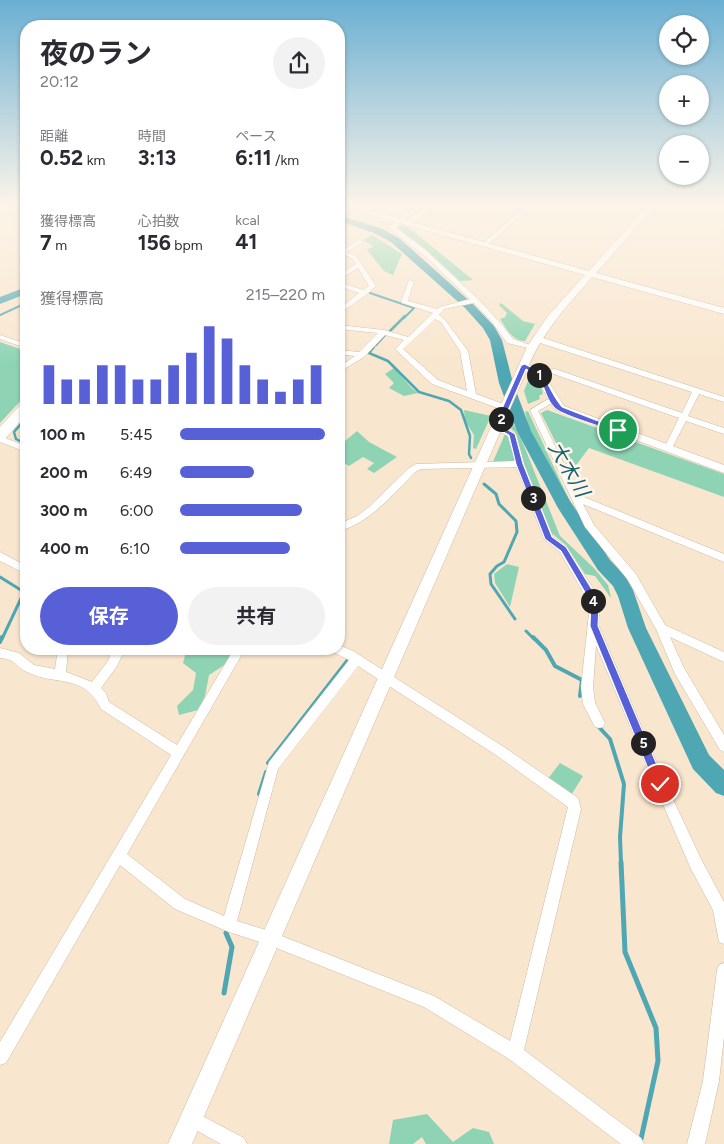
<!DOCTYPE html>
<html lang="ja">
<head>
<meta charset="utf-8">
<style>
	body { margin:0; font-family:Figtree,"Noto Sans JP",sans-serif; background:#f2f2f3; color:#2b2b33; height:100vh; display:flex; flex-direction:column; font-size:19px; white-space:nowrap }
	* { box-sizing:border-box; margin:0 }
	p { font-size:16px; color:#7c7c81 }
	.icon { flex:none; width:28px; height:28px; fill:none; stroke:currentColor; stroke-width:2; stroke-linecap:round; stroke-linejoin:round }
	.map { position:relative; flex:1; overflow:hidden }
	.drawer { position:absolute; left:20px; top:20px; width:325px; height:635px; display:flex; flex-direction:column; background:#fff; border-radius:20px; box-shadow:0 1px 4px #0004 }
	.drawer>* { flex:none }
	.buttons { position:absolute; left:659px; top:15px; display:grid; gap:10px }
	.buttons a { display:grid; place-items:center; width:50px; height:50px; border-radius:50%; background:#fff; box-shadow:0 1px 4px #0004; font-size:25px }
	.pin { position:absolute; display:grid; place-items:center; width:42px; height:42px; color:#fff; margin:-21px; border:2px solid #fff; border-radius:50%; box-shadow:0 1px 5px #0007 }
	.km { position:absolute; width:25px; height:25px; margin:-12px; border-radius:50%; background:#222; color:#fff; font-size:14px; line-height:25px; text-align:center }
	.round { display:grid; place-items:center; flex:none; width:52px; height:52px; border-radius:26px; background:#f2f2f3 }
	.summary { display:flex; align-items:center; justify-content:space-between; height:85px; padding:0 20px }
	h1 { font-size:28px; font-weight:700; line-height:38px }
	.metrics { display:grid; grid-template-columns:repeat(3,1fr); gap:8px; height:85px; padding:5px 20px }
	.metrics div { display:grid; align-content:center }
	.metrics b { font-size:21px; font-weight:700 }
	.metrics small { font-size:14px; font-weight:400 }
	.metrics p { font-size:14px }
	.chart { height:140px; padding:10px 20px }
	.chart p { display:flex; justify-content:space-between }
	.chart svg { width:100%; height:90px; margin-top:5px; stroke:#5760d7; stroke-width:6 }
	.primary-button { display:flex; gap:10px; margin-top:auto; padding:10px 20px }
	.primary-button a { flex:1; height:58px; border-radius:30px; background:#5760d7; color:#fff; font-size:20px; font-weight:700; line-height:58px; text-align:center }
	.primary-button a+a { background:#f2f2f3; color:#2b2b33 }
	ul { padding:0 20px; list-style:none; font-size:16px }
	li { display:grid; grid-template-columns:80px 60px 1fr; align-items:center; height:38px }
	li i { height:12px; border-radius:6px; background:#5760d7 }
	.map>svg:first-child { display:block }
	.green { fill:#8ed4b4 }
	.lines { fill:none; stroke-linecap:round; stroke-linejoin:round }
	.stream-far4 { stroke:#4ea7b2; stroke-width:2 }
	.stream-far3 { stroke:#4ea7b2; stroke-width:2.5 }
	.stream-far2 { stroke:#4ea7b2; stroke-width:3 }
	.stream-far1 { stroke:#4ea7b2; stroke-width:4 }
	.stream { stroke:#4ea7b2; stroke-width:5 }
	.river { fill:#4ea7b2; fill-rule:evenodd }
	.street-casing { stroke:#cdbaa3; stroke-width:1 }
	.secondary-casing { stroke:#cdbaa3; stroke-width:1 }
	.highway-casing { stroke:#cdbaa3; stroke-width:1 }
	.street { fill:#fff; fill-rule:evenodd }
	.secondary { fill:#fff; fill-rule:evenodd }
	.highway { fill:#fff; fill-rule:evenodd }
	.route { fill:#5760d7; stroke:#fff }
	.labels { text-anchor:middle; stroke-width:5; stroke-linejoin:round; paint-order:stroke }
	.water-label { font-size:20px; font-style:italic; fill:#19626b; stroke:#fdf5eb }
</style>
</head>
<body>
<div class="map">
<svg width="724" height="1144" viewBox="0 0 724 1144">
	<rect width="100%" height="100%" fill="#f9e6ce"/>
	<path class="green" d="M 400,225 L 408,227 L 473,280 L 460,281 L 423,247 L 397,228 Z
		M 372,235 L 402,254 L 393,275 L 384,271 L 367,250 L 374,246 L 363,240 Z
		M 501,303 L 523,321 L 535,324 L 525,341 C 512,341 506,328 500,319 L 505,317 L 507,313 L 499,305 Z
		M 0,342 L 26,351 L 26,395 L 0,423 Z
		M 394,368 C 402,376 409,387 418,393 L 404,396 L 389,388 L 394,383 L 385,374 Z
		M 528,381 L 540,383 L 543,394 L 539,396 L 540,399 L 528,404 L 524,391 Z
		M 464,410 L 491,416 L 476,449 L 473,448 L 474,435 L 465,421 Z
		M 547,410 L 724,474 L 724,497 L 589,448 L 577,464 L 569,469 L 541,413 Z
		M 528,411 L 569,500 L 529,428 L 525,412 Z
		M 511,420 L 519,433 L 560,536 L 593,567 L 608,585 L 611,598 L 595,576 L 585,574 L 566,545 L 549,531 L 518,448 L 515,432 L 509,427 Z
		M 357,431 L 369,442 L 397,457 L 374,473 L 367,469 L 374,463 L 363,457 L 349,466 L 339,460 L 339,446 Z
		M 505,434 L 508,437 L 516,462 L 492,464 Z
		M 507,564 L 519,567 L 510,607 L 495,583 L 494,574 Z
		M 182,649 L 234,649 L 226,664 L 209,675 L 205,696 L 198,710 L 179,715 L 177,706 L 193,690 L 196,673 L 183,663 L 186,652 Z
		M 560,763 L 583,776 L 570,797 L 547,780 Z
		M 427,1114 L 453,1142 L 473,1128 L 489,1132 L 494,1144 L 426,1144 L 422,1137 L 413,1144 L 389,1144 L 393,1120 Z"/>
	<g class="lines">
		<path class="stream-far4" d="M 370,293 L 414,308 L 404,318
			M 0,315 L 26,303"/>
		<path class="stream-far3" d="M 390,331 L 405,316
			M 376,345 L 385,335
			M 374,347 L 369,353 L 388,361 L 419,392 L 449,401 L 461,410 L 470,436 L 469,454 L 471,458
			M 26,418 L 14,432 L 16,439 L 26,444"/>
		<path class="stream-far2" d="M 484,484 L 496,494 L 499,504 L 516,521 L 517,532 L 504,562 L 497,566 L 490,574 L 491,584 L 515,619
			M 0,577 L 24,592 L 2,639
			M 526,631 L 534,639"/>
		<path class="stream-far1" d="M 533,637 L 546,650 L 555,666 L 582,680 L 580,696
			M 0,642 L 2,637
			M 597,725 L 610,739 L 624,784 L 620,837 L 621,863
			M 268,763 L 348,660
			M 259,794 L 266,772"/>
		<path class="stream" d="M 621,862 L 625,952 L 656,1028 L 658,1061 L 641,1139
			M 224,993 L 232,947 L 226,933"/>
		<path class="river" d="M 339,215 L 382,229 L 399,238 L 473,304 L 494,326 L 502,340 L 513,383 L 531,431 L 570,501 L 610,560 L 625,576 L 633,590 L 646,628 L 709,755 L 724,770 L 724,796 L 716,793 L 693,769 L 628,628 L 618,596 L 613,586 L 598,570 L 558,508 L 517,431 L 499,383 L 490,340 L 483,328 L 465,308 L 391,242 L 374,233 L 339,221 Z
			M 26,287 L 26,294 L 0,304 L 0,297 Z"/>
		<defs>
			<path id="street" d="M 419,204 L 425,204 L 395,227 L 422,247 L 478,299 L 502,325 L 513,339 L 536,347 L 532,349 L 507,343 L 492,322 L 474,303 L 444,309 L 439,315 L 445,320 L 468,351 L 476,394 L 509,406 L 509,410 L 503,410 L 432,384 L 395,349 L 404,340 L 385,335 L 364,357 L 339,372 L 339,367 L 355,356 L 339,354 L 339,350 L 359,352 L 378,333 L 339,329 L 339,325 L 384,330 L 408,337 L 433,313 L 402,303 L 401,302 L 409,280 L 414,281 L 408,301 L 437,309 L 440,307 L 470,299 L 427,258 L 388,227 ZM 435,319 L 441,322 L 460,351 L 467,391 L 438,380 L 403,349 Z
				M 431,204 L 437,204 L 411,223 L 407,223 L 407,221 Z
				M 529,204 L 535,204 L 487,245 L 483,245 L 483,243 Z
				M 359,240 L 364,241 L 347,252 L 357,257 L 376,286 L 367,294 L 339,314 L 339,309 L 359,293 L 339,286 L 339,282 L 363,290 L 369,286 L 358,268 L 339,280 L 339,275 L 356,264 L 353,259 L 339,252 Z
				M 0,335 L 26,344 L 26,348 L 0,339 Z
				M 534,337 L 540,337 L 724,397 L 724,402 L 699,394 L 688,416 L 724,428 L 724,434 L 686,421 L 671,450 L 665,450 L 664,448 L 679,418 L 551,373 L 537,375 L 533,373 L 537,371 L 555,369 L 682,413 L 692,392 L 534,341 Z
				M 550,398 L 556,398 L 557,400 L 538,411 L 579,495 L 724,554 L 724,562 L 583,504 L 594,525 L 636,574 L 665,625 L 724,652 L 724,662 L 670,637 L 684,668 L 724,735 L 724,752 L 720,750 L 675,674 L 656,629 L 628,580 L 585,527 L 530,410 Z
				M 497,424 L 516,434 L 524,464 L 553,537 L 566,546 L 594,590 L 600,604 L 598,624 L 664,780 L 701,859 L 724,902 L 724,944 L 719,942 L 713,910 L 691,869 L 656,788 L 596,645 L 593,687 L 595,703 L 605,723 L 603,727 L 599,728 L 595,727 L 583,704 L 581,687 L 590,604 L 560,552 L 544,539 L 517,467 L 421,469 L 415,472 C 393,494 370,523 339,531 L 339,524 L 357,516 L 369,507 L 409,468 L 416,464 L 515,461 L 508,436 L 494,429 L 494,425 Z
				M 0,436 L 26,446 L 26,452 L 0,442 Z
				M 0,552 L 26,566 L 26,574 L 0,561 Z
				M 339,645 L 353,651 L 504,747 L 578,798 L 581,809 L 524,1050 L 641,1138 L 644,1144 L 621,1144 L 509,1059 L 424,1007 L 269,945 L 229,932 L 175,909 L 120,865 L 6,1063 L 0,1065 L 0,1042 L 171,755 L 101,709 C 85,673 54,686 27,672 C 14,666 17,659 0,658 L 0,648 L 19,653 L 34,665 L 55,669 L 58,649 L 68,649 L 66,672 L 92,682 L 108,661 L 112,650 L 125,649 L 117,666 L 101,688 L 106,693 L 109,702 L 177,745 L 234,649 L 245,649 L 127,854 L 185,899 L 224,916 L 269,762 L 349,660 L 333,652 L 332,649 L 339,649 ZM 358,666 L 496,755 L 568,807 L 510,1041 L 434,996 L 269,931 L 237,921 L 278,769 Z
				M 724,963 L 724,1037 L 719,1081 L 705,1144 L 687,1144 L 703,1081 L 717,970 L 719,965 Z
				M 191,1110 L 244,1138 L 247,1144 L 221,1144 L 185,1124 L 183,1118 L 185,1112 Z"/>
			<path id="secondary" d="M 339,204 L 347,204 L 589,271 L 649,204 L 657,204 L 596,273 L 724,308 L 724,314 L 592,277 C 568,305 544,330 529,365 L 546,378 L 564,406 L 724,465 L 724,473 L 556,410 L 538,382 L 526,372 L 192,1144 L 168,1144 L 527,347 L 547,317 L 585,275 L 339,206 Z"/>
			<path id="highway" d="M 26,403 L 26,415 L 5,439 L 0,441 L 0,427 L 21,404 Z"/>
		</defs>
		<use href="#street" class="street-casing"/>
		<use href="#secondary" class="secondary-casing"/>
		<use href="#highway" class="highway-casing"/>
		<use href="#street" class="street"/>
		<use href="#secondary" class="secondary"/>
		<use href="#highway" class="highway"/>
	</g>
	<linearGradient id="sky" x2="0" y2="1"><stop stop-color="#6aafd2"/><stop offset="0.56" stop-color="#fcf4e9"/><stop offset="1" stop-color="#fcf4e9" stop-opacity="0"/></linearGradient>
	<rect width="724" height="364" fill="url(#sky)"/>
	<path class="route" d="M 524,364 C 549,374 547,389 562,407 L 621,430 L 616,432 C 603,427 565,416 556,409 C 541,395 549,381 526,369 L 501,426 L 515,434 L 523,464 L 552,537 L 566,547 L 594,593 L 599,604 L 598,626 L 665,784 L 660,789 L 656,788 L 590,626 L 591,604 L 586,594 L 561,551 L 545,539 L 516,464 L 509,435 L 494,427 L 521,366 Z"/>
	<g class="labels">
		<g class="water-label">
			<text transform="translate(569 469) rotate(60)" y="7">大木川</text>
		</g>
	</g>
</svg>
<div class="buttons">
<a><svg class="icon" aria-label="locate" viewBox="0 0 24 24"><circle cx="12" cy="12" r="6"/><path d="M12 2v4M12 18v4M2 12h4M18 12h4"/></svg></a>
<a>+</a>
<a>−</a>
</div>
<div class="pin" style="left:618px;top:430px;background:#1e9e55"><svg class="icon" aria-label="arrive" viewBox="0 0 24 24"><path d="M6 21V4h12l-3 4 3 4H6"/></svg></div>
<div class="pin" style="left:660px;top:784px;background:#d93025"><svg class="icon" aria-label="check" viewBox="0 0 24 24"><path d="M5 12l5 5 9-10"/></svg></div>
<b class="km" style="left:539px;top:375px">1</b>
<b class="km" style="left:501px;top:419px">2</b>
<b class="km" style="left:533px;top:498px">3</b>
<b class="km" style="left:593px;top:601px">4</b>
<b class="km" style="left:643px;top:743px">5</b>
<section class="drawer">
<div class="summary"><div><h1>夜のラン</h1><p>20:12</p></div><a class="round"><svg class="icon" aria-label="share" viewBox="0 0 24 24"><path d="M12 15V3M7 8l5-5 5 5M5 13v7h14v-7"/></svg></a></div>
<div class="metrics">
<div><p>距離</p><b>0.52<small> km</small></b></div>
<div><p>時間</p><b>3:13</b></div>
<div><p>ペース</p><b>6:11<small> /km</small></b></div>
</div>
<div class="metrics">
<div><p>獲得標高</p><b>7<small> m</small></b></div>
<div><p>心拍数</p><b>156<small> bpm</small></b></div>
<div><p>kcal</p><b>41</b></div>
</div>
<div class="chart"><p><span>獲得標高</span>215–220 m</p>
<svg viewBox="0 0 160 44" preserveAspectRatio="none"><path d="M5 44V25M15 44V32M25 44V32M35 44V25M45 44V25M55 44V32M65 44V32M75 44V25M85 44V19M95 44V6M105 44V12M115 44V25M125 44V32M135 44V38M145 44V32M155 44V25"/></svg>
</div>
<ul>
<li><b>100 m</b>5:45<i style="width:100%"></i></li>
<li><b>200 m</b>6:49<i style="width:51%"></i></li>
<li><b>300 m</b>6:00<i style="width:84%"></i></li>
<li><b>400 m</b>6:10<i style="width:76%"></i></li>
</ul>
<div class="primary-button"><a>保存</a><a>共有</a></div>
</section>
</div>
</body>
</html>
